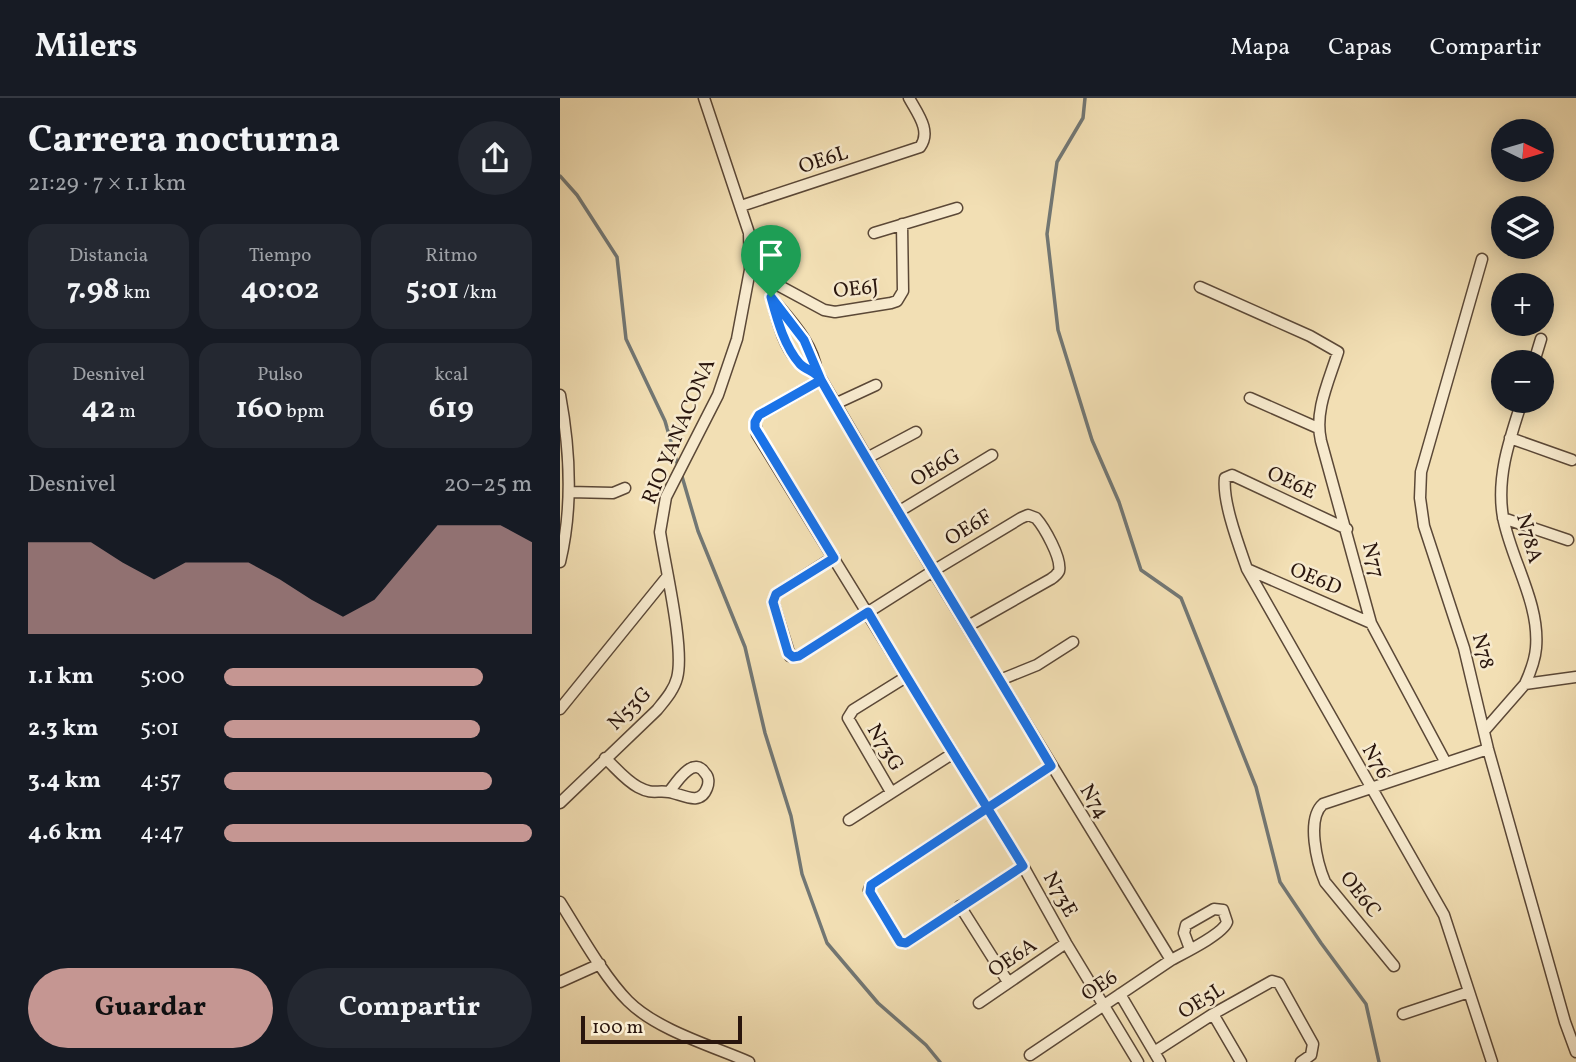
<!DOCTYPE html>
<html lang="es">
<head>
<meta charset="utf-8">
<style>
	body { margin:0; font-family:Vollkorn,serif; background:#242831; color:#f1f3f6; height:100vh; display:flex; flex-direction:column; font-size:26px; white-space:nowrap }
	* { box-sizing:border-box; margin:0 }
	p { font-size:23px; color:#9ea1a6 }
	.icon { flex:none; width:38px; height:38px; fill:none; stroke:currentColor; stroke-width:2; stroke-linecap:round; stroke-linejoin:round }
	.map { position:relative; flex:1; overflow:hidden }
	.sheet { display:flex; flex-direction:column; background:#171b24; width:560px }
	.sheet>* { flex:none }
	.needle { width:46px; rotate:95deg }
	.controls { position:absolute; left:931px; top:21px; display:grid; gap:14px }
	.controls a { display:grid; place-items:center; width:63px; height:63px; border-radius:50%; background:#171b24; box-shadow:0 4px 18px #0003; font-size:35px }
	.scale { position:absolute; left:21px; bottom:18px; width:161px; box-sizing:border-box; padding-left:7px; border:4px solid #29150d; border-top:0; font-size:19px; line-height:24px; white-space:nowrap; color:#29150d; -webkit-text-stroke:5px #f7eace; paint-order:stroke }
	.pin { position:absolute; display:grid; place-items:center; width:60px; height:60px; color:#fff; margin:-72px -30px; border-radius:50% 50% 50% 0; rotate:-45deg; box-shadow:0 0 7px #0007 }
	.pin .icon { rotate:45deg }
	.round { display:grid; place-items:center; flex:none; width:74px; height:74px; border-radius:37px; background:#242831 }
	.head { display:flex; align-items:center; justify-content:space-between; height:119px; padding:0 28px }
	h1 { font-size:38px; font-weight:700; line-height:52px }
	.figures { display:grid; grid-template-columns:repeat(3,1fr); gap:10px; height:119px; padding:7px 28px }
	.figures div { display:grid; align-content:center; border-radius:18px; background:#242831; text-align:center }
	.figures b { font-size:30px; font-weight:700 }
	.figures small { font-size:19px; font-weight:400 }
	.figures p { font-size:19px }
	.chart { height:196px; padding:14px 28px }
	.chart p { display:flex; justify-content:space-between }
	.chart svg { width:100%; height:126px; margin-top:7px; fill:#c59692; opacity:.7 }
	.button { display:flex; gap:14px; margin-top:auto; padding:14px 28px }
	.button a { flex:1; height:80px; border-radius:42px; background:#c59692; color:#111; font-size:28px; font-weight:700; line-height:80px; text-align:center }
	.button a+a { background:#242831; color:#f1f3f6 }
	ul { padding:0 28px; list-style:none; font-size:23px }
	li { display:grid; grid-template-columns:112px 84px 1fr; align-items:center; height:52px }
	li i { height:18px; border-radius:9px; background:#c59692 }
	header { display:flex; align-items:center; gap:42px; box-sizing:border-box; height:98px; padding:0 35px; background:#171b24; border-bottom:2px solid #363941 }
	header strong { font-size:33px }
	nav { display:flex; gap:38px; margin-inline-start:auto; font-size:24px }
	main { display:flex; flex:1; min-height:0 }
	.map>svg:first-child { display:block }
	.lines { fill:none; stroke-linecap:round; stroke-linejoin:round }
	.stream { stroke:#727774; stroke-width:3.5 }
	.minor-casing { stroke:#5b4837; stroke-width:13 }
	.minor { stroke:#f7eace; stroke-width:10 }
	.route-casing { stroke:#fff; stroke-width:14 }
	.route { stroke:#1a73e8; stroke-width:9 }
	.labels { text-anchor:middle; stroke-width:5; stroke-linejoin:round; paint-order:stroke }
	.street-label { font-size:21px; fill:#29150d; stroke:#f7eace }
</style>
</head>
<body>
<header>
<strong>Milers</strong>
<nav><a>Mapa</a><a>Capas</a><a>Compartir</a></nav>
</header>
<main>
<section class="sheet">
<div class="head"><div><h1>Carrera nocturna</h1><p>21:29 · 7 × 1.1 km</p></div><a class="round"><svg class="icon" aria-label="share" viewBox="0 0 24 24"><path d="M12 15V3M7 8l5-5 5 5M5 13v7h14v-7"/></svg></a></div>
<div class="figures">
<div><p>Distancia</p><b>7.98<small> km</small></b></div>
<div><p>Tiempo</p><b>40:02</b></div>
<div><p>Ritmo</p><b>5:01<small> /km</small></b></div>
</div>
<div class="figures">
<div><p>Desnivel</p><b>42<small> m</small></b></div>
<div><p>Pulso</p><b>160<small> bpm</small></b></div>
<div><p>kcal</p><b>619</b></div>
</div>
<div class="chart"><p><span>Desnivel</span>20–25 m</p>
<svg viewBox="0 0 160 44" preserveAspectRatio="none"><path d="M0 44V12L10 12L20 12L30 19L40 25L50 19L60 19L70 19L80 25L90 32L100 38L110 32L120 19L130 6L140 6L150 6L160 12V44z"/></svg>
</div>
<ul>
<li><b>1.1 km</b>5:00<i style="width:84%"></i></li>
<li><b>2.3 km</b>5:01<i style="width:83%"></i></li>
<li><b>3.4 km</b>4:57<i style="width:87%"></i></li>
<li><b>4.6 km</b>4:47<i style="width:100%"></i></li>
</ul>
<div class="button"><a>Guardar</a><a>Compartir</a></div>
</section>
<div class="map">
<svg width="1016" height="964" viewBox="0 0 1016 964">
	<rect width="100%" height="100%" fill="#f2dfb4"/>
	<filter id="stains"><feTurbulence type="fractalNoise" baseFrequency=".00286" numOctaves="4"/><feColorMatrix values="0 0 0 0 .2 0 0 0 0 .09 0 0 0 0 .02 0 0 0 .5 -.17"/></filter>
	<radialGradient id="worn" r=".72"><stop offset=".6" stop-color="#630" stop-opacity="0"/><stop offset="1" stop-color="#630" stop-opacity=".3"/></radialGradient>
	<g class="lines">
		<path class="stream" d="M 525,0 L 523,20 L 497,64 L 487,136 L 498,232 L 532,342 L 559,404 L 581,472 L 621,500 L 696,689 L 720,784 L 761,845 L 806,906 L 819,964
			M 0,78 L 17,97 L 57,159 L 66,241 L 105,323 L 118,368
			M 121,375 L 138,433 L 185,549 L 205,635 L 231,718 L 242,776 L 267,845 L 318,905 L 366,947 L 380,964"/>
		<defs>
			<path id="minor" d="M 181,108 L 360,49 C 372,33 357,15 349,0
				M 314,135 L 397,110
				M 922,161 L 861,374 L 860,400 L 864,428 L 904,550 L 928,651 L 1005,924 L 1016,954
				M 190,172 L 264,212 L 275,214 L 331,205 L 337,203 L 343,193 L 342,126
				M 640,189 L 750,238 L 778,254 C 769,283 754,313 761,343 L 811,525 L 886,665
				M 211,199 C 229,221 253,244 257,274 L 373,473 L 611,862
				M 212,202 C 218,227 228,268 257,274
				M 974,264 L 981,241
				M 261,282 L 199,317 L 195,324 L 197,336 L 463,768 L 506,845 L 578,964
				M 0,297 C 10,351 13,410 0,464
				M 690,300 L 758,330
				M 962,303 C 950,340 936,379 943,419 C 951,462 980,505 976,550 C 975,563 970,575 965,586
				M 275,306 L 316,287
				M 950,340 L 1012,362
				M 307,360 L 356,334
				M 9,394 L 53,395 L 65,390
				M 338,414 L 432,357
				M 943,420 L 1008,442
				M 787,431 L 672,377 L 665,380 C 662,403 679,448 687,471 L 884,817 L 932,964
				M 274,459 L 216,496 L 213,504 L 230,558 L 239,558 L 373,473 L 461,420 L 468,417 L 476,420 C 484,429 502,460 499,473 C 497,477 494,479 491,481 L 408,528
				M 687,471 L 811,525
				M 440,582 L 477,567 L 513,544
				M 0,611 L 107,479
				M 924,633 L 965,586 L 1016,579
				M 45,660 C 56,670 65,682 78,689 C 93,697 96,692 109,694 C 122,696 140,709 147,690 C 149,685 149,679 145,675 C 133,657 116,685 109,694
				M 331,694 L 288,620 L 293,612 L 346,579
				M 0,705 L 97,612 C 105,602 114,592 117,580 C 125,551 105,468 100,434 L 106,399 L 158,297 L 177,241 L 190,172 L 189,135 L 144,0
				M 289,722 L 392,656
				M 463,768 L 346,845 L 340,844 L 309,792 L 311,787 L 491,668
				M 0,804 C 19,834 44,879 68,903 C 97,932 152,948 189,964
				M 400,808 L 448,884
				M 834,868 L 765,784 C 757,765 746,721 763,706 L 928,651
				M 0,884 L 40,866
				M 560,896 L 600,964
				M 419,905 L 506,845
				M 653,916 L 681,964
				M 843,916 L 909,894
				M 594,954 L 653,916 L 712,883 L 719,885 L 753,946 L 751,957 L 741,964
				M 470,957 L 611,862 C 624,855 663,836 667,824 L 663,812 L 654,811 L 626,827 L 624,835 L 630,851"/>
		</defs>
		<use href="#minor" class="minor-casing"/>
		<use href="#minor" class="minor"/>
	</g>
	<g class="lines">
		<defs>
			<path id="route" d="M 211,199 L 244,242 L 261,282 L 199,317 L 195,324 L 195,330 L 274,460 L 216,496 L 213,504 L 228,555 L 233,559 L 239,558 L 308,514 C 358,600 411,683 463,768 L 346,845 L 340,844 L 310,794 L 311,787 L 491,668 C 415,539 335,412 261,282 C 256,273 247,273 240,266 C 224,248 217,221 211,199"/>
		</defs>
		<use href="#route" class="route-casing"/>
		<use href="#route" class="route"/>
	</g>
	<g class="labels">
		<g class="street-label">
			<text transform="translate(263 61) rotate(-18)" y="7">OE6L</text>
			<text transform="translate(296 190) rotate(-6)" y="7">OE6J</text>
			<text transform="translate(118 333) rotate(-67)" y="7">RIO YANACONA</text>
			<text transform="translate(375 369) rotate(-31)" y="7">OE6G</text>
			<text transform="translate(732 384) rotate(25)" y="7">OE6E</text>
			<text transform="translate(408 429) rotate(-31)" y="7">OE6F</text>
			<text transform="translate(970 440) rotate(75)" y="7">N78A</text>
			<text transform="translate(814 462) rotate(76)" y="7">N77</text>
			<text transform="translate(756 480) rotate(23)" y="7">OE6D</text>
			<text transform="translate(924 553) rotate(75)" y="7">N78</text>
			<text transform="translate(69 610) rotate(-45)" y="7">N53G</text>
			<text transform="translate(326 649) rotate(59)" y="7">N73G</text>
			<text transform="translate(817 663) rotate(60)" y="7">N76</text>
			<text transform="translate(535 703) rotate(58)" y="7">N74</text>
			<text transform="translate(501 796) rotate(61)" y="7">N73E</text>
			<text transform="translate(801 796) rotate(52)" y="7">OE6C</text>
			<text transform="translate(452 859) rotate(-34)" y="7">OE6A</text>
			<text transform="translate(539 887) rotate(-34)" y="7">OE6</text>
			<text transform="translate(641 902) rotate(-32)" y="7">OE5L</text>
		</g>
	</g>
	<rect width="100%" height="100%" filter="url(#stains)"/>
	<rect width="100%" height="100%" fill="url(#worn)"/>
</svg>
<div class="controls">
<a><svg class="needle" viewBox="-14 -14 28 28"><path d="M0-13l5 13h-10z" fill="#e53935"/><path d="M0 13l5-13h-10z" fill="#9ea1a6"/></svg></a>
<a><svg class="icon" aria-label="layers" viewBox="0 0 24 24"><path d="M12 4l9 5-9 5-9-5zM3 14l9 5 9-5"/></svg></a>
<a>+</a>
<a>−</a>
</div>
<div class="scale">100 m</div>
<div class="pin" style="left:211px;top:199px;background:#1e9e55"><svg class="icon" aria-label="arrive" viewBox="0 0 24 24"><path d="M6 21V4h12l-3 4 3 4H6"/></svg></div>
</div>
</main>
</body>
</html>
